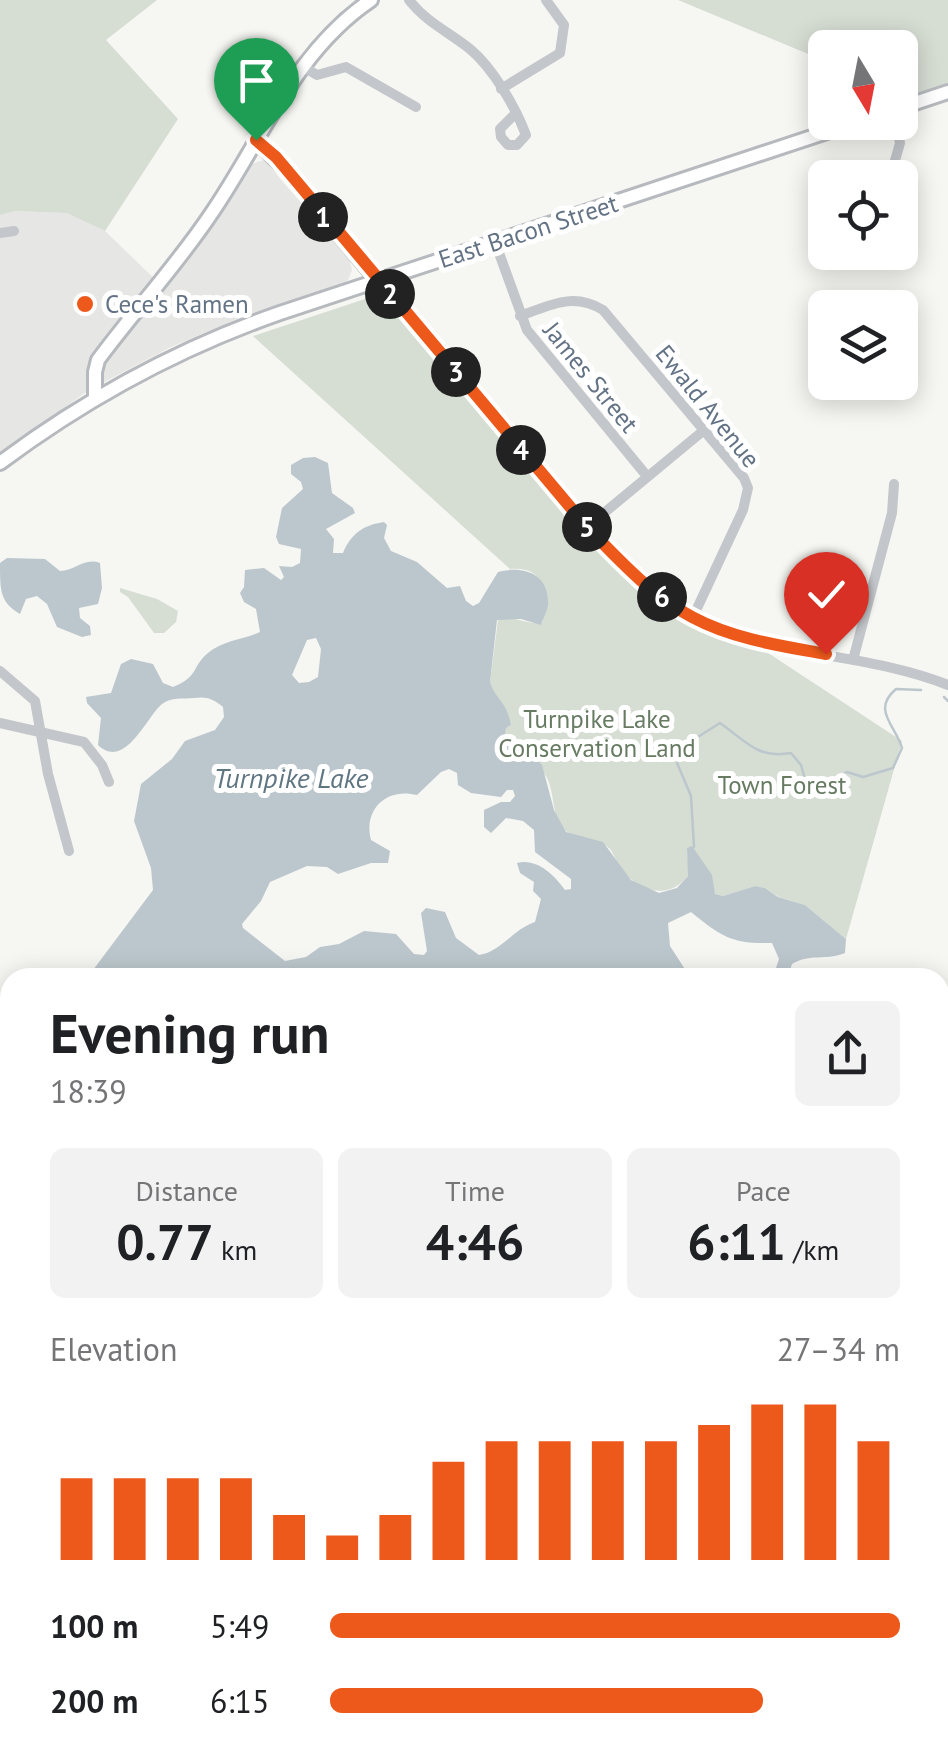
<!DOCTYPE html>
<html lang="en">
<head>
<meta charset="utf-8">
<style>
	body { margin:0; font-family:"PT Sans",sans-serif; background:#f2f2f2; color:#202124; height:100vh; display:flex; flex-direction:column; font-size:38px; white-space:nowrap }
	* { box-sizing:border-box; margin:0 }
	p { font-size:32px; color:#757577 }
	.icon { flex:none; width:55px; height:55px; fill:none; stroke:currentColor; stroke-width:2; stroke-linecap:round; stroke-linejoin:round }
	.map { position:relative; flex:1; overflow:hidden }
	.panel { position:absolute; left:0px; top:968px; width:950px; height:792px; display:flex; flex-direction:column; background:#fff; border-radius:30px 30px 0 0; box-shadow:0 5px 25px #0003 }
	.panel>* { flex:none }
	.needle { width:65px; rotate:170deg }
	.tools { position:absolute; left:808px; top:30px; display:grid; gap:20px }
	.tools a { display:grid; place-items:center; width:110px; height:110px; border-radius:15px; background:#fff; box-shadow:0 5px 25px #0003; font-size:50px }
	.pin { position:absolute; display:grid; place-items:center; width:85px; height:85px; color:#fff; margin:-102px -42px; border-radius:50% 50% 50% 0; rotate:-45deg; box-shadow:0 0 10px #0007 }
	.pin .icon { rotate:45deg }
	.km { position:absolute; width:50px; height:50px; margin:-25px; border-radius:50%; background:#222; color:#fff; font-size:28px; line-height:50px; text-align:center }
	.round { display:grid; place-items:center; flex:none; width:105px; height:105px; border-radius:15px; background:#f2f2f2 }
	.overview { display:flex; align-items:center; justify-content:space-between; height:170px; padding:0 50px }
	h1 { font-size:55px; font-weight:700; line-height:75px }
	.metrics { display:grid; grid-template-columns:repeat(3,1fr); gap:15px; height:170px; padding:10px 50px }
	.metrics div { display:grid; align-content:center; border-radius:15px; background:#f2f2f2; text-align:center }
	.metrics b { font-size:50px; font-weight:700 }
	.metrics small { font-size:28px; font-weight:400 }
	.metrics p { font-size:28px }
	.chart { height:280px; padding:20px 50px }
	.chart p { display:flex; justify-content:space-between }
	.chart svg { width:100%; height:180px; margin-top:10px; stroke:#ed591b; stroke-width:6 }
	ul { padding:0 50px; list-style:none; font-size:32px }
	li { display:grid; grid-template-columns:160px 120px 1fr; align-items:center; height:75px }
	li i { height:25px; border-radius:12px; background:#ed591b }
	.map>svg:first-child { display:block }
	.built { fill:#e6e7e5 }
	.green { fill:#d6ddd3 }
	.water { fill:#bcc7cd; fill-rule:evenodd }
	.lines { fill:none; stroke-linecap:round; stroke-linejoin:round }
	.stream { stroke:#bcc7cd; stroke-width:2.5 }
	.major-casing { stroke:#b6babe; stroke-width:18 }
	.minor { stroke:#c3c6ca; stroke-width:10 }
	.major { stroke:#fff; stroke-width:12 }
	.route-casing { stroke:#fff; stroke-width:20 }
	.route { stroke:#ed591b; stroke-width:12 }
	.poi-dot { fill:#ed591b; stroke:#fff; stroke-width:4 }
	.labels { text-anchor:middle; stroke-width:10; stroke-linejoin:round; paint-order:stroke }
	.street-label { font-size:25px; fill:#637385; stroke:#fff }
	.poi-label { font-size:25px; fill:#637385; stroke:#fff; text-anchor:start }
	.park-label { font-size:25px; fill:#667b62; stroke:#fff }
	.water-label { font-size:28px; font-style:italic; fill:#5f7682; stroke:#fff }
</style>
</head>
<body>
<div class="map">
<svg width="948" height="1759" viewBox="0 0 948 1759">
	<rect width="100%" height="100%" fill="#f6f6f2"/>
	<path class="built" d="M 264,160 L 349,258 L 352,270 L 348,280 L 338,287 L 247,315 L 171,347 L 89,390 L 0,454 L 0,215 L 15,211 L 68,213 L 105,231 L 165,289 L 249,165 Z"/>
	<path class="green" d="M 0,0 L 157,0 L 106,40 L 178,119 L 105,231 L 67,213 L 15,211 L 0,215 Z
		M 678,0 L 948,0 L 948,84 L 911,97 L 900,92 L 900,48 L 825,48 L 825,61 Z
		M 365,299 L 383,305 L 398,316 L 575,526 L 639,591 L 689,625 L 765,651 L 902,741 L 846,939 L 805,905 L 779,897 L 765,888 L 755,886 L 723,896 L 715,894 L 712,883 L 687,853 L 690,873 C 671,901 640,893 621,869 C 617,863 614,854 610,849 C 598,836 571,840 562,827 C 551,812 555,791 546,776 C 539,764 517,748 504,743 L 506,728 L 511,725 C 507,703 494,698 490,682 L 498,620 C 513,615 527,625 542,623 C 549,596 546,565 510,569 L 253,336 Z
		M 120,588 L 157,599 L 178,611 L 176,622 L 164,633 L 154,633 L 128,597 L 120,592 Z
		M 10,1665 L 10,1750 L 193,1750 L 195,1753 L 185,1759 L 110,1759 L 100,1752 L 89,1759 L 0,1759 L 0,1671 Z"/>
	<path class="water" d="M 315,457 L 328,463 L 332,493 L 353,508 L 355,513 L 326,529 L 334,539 L 333,553 L 343,553 C 351,534 363,525 384,522 L 387,525 L 384,538 L 391,551 L 417,562 L 447,588 L 460,586 L 466,601 L 473,606 L 479,603 L 498,572 C 520,566 547,571 548,601 C 549,608 543,618 541,625 L 521,619 L 497,620 L 490,682 C 495,699 507,701 511,725 L 506,728 L 504,743 L 514,747 L 522,744 L 542,765 L 554,810 L 566,832 L 603,842 L 631,880 L 659,893 L 677,888 L 688,876 L 687,848 L 692,846 L 712,875 L 715,894 L 723,896 L 755,886 L 765,888 L 778,897 L 805,905 L 846,939 L 845,953 C 826,961 810,953 792,964 L 788,977 L 773,977 L 779,959 L 772,943 C 732,944 722,937 691,912 L 668,923 L 670,946 L 690,977 L 83,977 L 93,970 L 153,890 L 151,868 L 134,821 L 141,784 L 172,759 L 185,741 L 215,730 L 224,717 L 223,707 C 214,699 206,696 194,698 C 183,699 171,697 162,704 C 147,716 125,771 98,745 L 101,718 L 87,703 L 86,697 L 111,693 L 121,664 L 131,659 L 153,664 L 163,683 L 173,687 C 200,676 191,667 208,653 C 223,640 242,640 260,632 L 256,609 L 244,602 L 240,593 L 244,587 L 245,570 L 264,568 L 281,580 L 284,577 L 279,566 L 292,567 L 300,563 L 301,549 L 279,544 L 276,537 L 282,508 L 303,489 L 301,482 L 291,474 L 291,465 L 303,458 ZM 316,638 L 321,649 L 318,677 L 309,682 L 299,683 L 292,675 L 307,640 ZM 449,769 L 457,773 L 458,785 L 471,793 L 501,797 L 507,790 L 513,790 L 515,796 L 510,802 L 501,802 L 484,810 L 484,827 L 491,833 L 506,818 L 523,821 L 534,830 L 535,852 L 571,879 L 571,889 L 565,890 C 554,875 537,858 517,863 L 520,873 L 534,882 L 533,891 L 541,899 L 535,922 C 513,929 501,952 479,955 L 456,938 L 445,912 L 426,908 L 421,913 L 427,951 L 424,955 L 414,954 L 396,934 L 364,931 L 339,944 L 320,947 L 306,957 L 285,961 L 243,928 L 242,924 L 261,901 L 270,882 L 307,866 L 327,867 L 338,874 L 371,863 L 388,863 L 390,851 L 371,840 C 363,810 386,787 417,795 L 441,772 Z
		M 7,558 L 45,559 L 60,571 C 75,571 84,557 100,563 L 102,588 L 98,604 L 79,608 L 80,618 L 90,626 L 91,635 L 82,637 L 57,627 L 47,604 L 37,596 L 26,599 L 20,614 C 0,602 0,591 0,563 Z
		M 940,1601 L 948,1611 L 948,1749 L 943,1759 L 799,1759 L 801,1750 L 940,1750 Z"/>
	<g class="lines">
		<path class="stream" d="M 944,697 L 948,701
			M 694,847 L 691,796 L 677,763 L 682,747 L 720,723 C 746,741 757,759 791,753 L 801,765 L 806,783 L 819,788 L 847,772 L 863,777 L 893,768 L 902,748 C 896,726 871,710 896,689 L 921,690
			M 0,1683 L 10,1679
			M 100,1759 L 114,1752"/>
		<defs>
			<path id="major" d="M 900,108 L 948,92
				M 256,140 L 287,171 L 378,281
				M 95,397 L 95,372 L 98,360 C 135,310 177,265 211,214 C 262,140 294,52 371,0
				M 0,463 C 87,398 177,349 280,313 L 857,122
				M 940,1139 L 948,1109
				M 0,1265 L 10,1290
				M 204,1750 L 210,1759
				M 779,1759 L 781,1750"/>
		</defs>
		<use href="#major" class="major-casing"/>
		<path class="minor" d="M 409,0 C 427,23 449,32 470,49 C 493,68 516,108 526,135 L 517,145 L 508,145 L 501,137 L 500,129 L 515,114
			M 240,66 L 275,109
			M 302,66 L 317,75 L 346,67 L 416,107
			M 501,89 L 560,53 L 564,25 L 546,0
			M 890,178 L 900,143 L 896,122
			M 0,233 L 14,231
			M 495,242 L 527,330 L 646,475
			M 378,281 L 587,527 C 619,560 651,596 693,617 C 772,658 866,652 948,685
			M 520,316 C 551,305 573,292 603,310 L 744,478 L 748,488 L 743,510 L 693,617
			M 587,527 L 703,431
			M 853,660 L 892,513 L 894,484
			M 0,671 L 35,701 L 48,774 L 69,851
			M 0,723 L 84,742 L 102,765 L 109,782"/>
		<use href="#major" class="major"/>
	</g>
	<g class="lines">
		<defs>
			<path id="route" d="M 256,140 L 276,157 L 587,527 C 619,560 651,595 692,617 C 733,639 781,646 826,654"/>
		</defs>
		<use href="#route" class="route-casing"/>
		<use href="#route" class="route"/>
	</g>
	<circle class="poi-dot" cx="85" cy="304" r="10"/>
	<g class="labels">
		<g class="street-label">
			<text transform="translate(528 231) rotate(-18)" y="9">East Bacon Street</text>
			<text transform="translate(591 377) rotate(51)" y="9">James Street</text>
			<text transform="translate(708 406) rotate(51)" y="9">Ewald Avenue</text>
		</g>
		<g class="poi-label">
			<text x="105" y="313">Cece's Ramen</text>
		</g>
		<g class="park-label">
			<text x="597" y="728">Turnpike Lake<tspan x="597" dy="29">Conservation Land</tspan></text>
			<text x="782" y="794">Town Forest</text>
		</g>
		<g class="water-label">
			<text x="291" y="788">Turnpike Lake</text>
		</g>
	</g>
</svg>
<div class="tools">
<a><svg class="needle" viewBox="-14 -14 28 28"><path d="M0-13l5 13h-10z" fill="#e53935"/><path d="M0 13l5-13h-10z" fill="#757577"/></svg></a>
<a><svg class="icon" aria-label="locate" viewBox="0 0 24 24"><circle cx="12" cy="12" r="6"/><path d="M12 2v4M12 18v4M2 12h4M18 12h4"/></svg></a>
<a><svg class="icon" aria-label="layers" viewBox="0 0 24 24"><path d="M12 4l9 5-9 5-9-5zM3 14l9 5 9-5"/></svg></a>
</div>
<div class="pin" style="left:256px;top:140px;background:#1e9e55"><svg class="icon" aria-label="arrive" viewBox="0 0 24 24"><path d="M6 21V4h12l-3 4 3 4H6"/></svg></div>
<div class="pin" style="left:826px;top:654px;background:#d93025"><svg class="icon" aria-label="check" viewBox="0 0 24 24"><path d="M5 12l5 5 9-10"/></svg></div>
<b class="km" style="left:323px;top:217px">1</b>
<b class="km" style="left:390px;top:294px">2</b>
<b class="km" style="left:456px;top:372px">3</b>
<b class="km" style="left:521px;top:450px">4</b>
<b class="km" style="left:587px;top:527px">5</b>
<b class="km" style="left:662px;top:597px">6</b>
<section class="panel">
<div class="overview"><div><h1>Evening run</h1><p>18:39</p></div><a class="round"><svg class="icon" aria-label="share" viewBox="0 0 24 24"><path d="M12 15V3M7 8l5-5 5 5M5 13v7h14v-7"/></svg></a></div>
<div class="metrics">
<div><p>Distance</p><b>0.77<small> km</small></b></div>
<div><p>Time</p><b>4:46</b></div>
<div><p>Pace</p><b>6:11<small> /km</small></b></div>
</div>
<div class="chart"><p><span>Elevation</span>27–34 m</p>
<svg viewBox="0 0 160 44" preserveAspectRatio="none"><path d="M5 44V24M15 44V24M25 44V24M35 44V24M45 44V33M55 44V38M65 44V33M75 44V20M85 44V15M95 44V15M105 44V15M115 44V15M125 44V11M135 44V6M145 44V6M155 44V15"/></svg>
</div>
<ul>
<li><b>100 m</b>5:49<i style="width:100%"></i></li>
<li><b>200 m</b>6:15<i style="width:76%"></i></li>
</ul>
</section>
</div>
</body>
</html>
